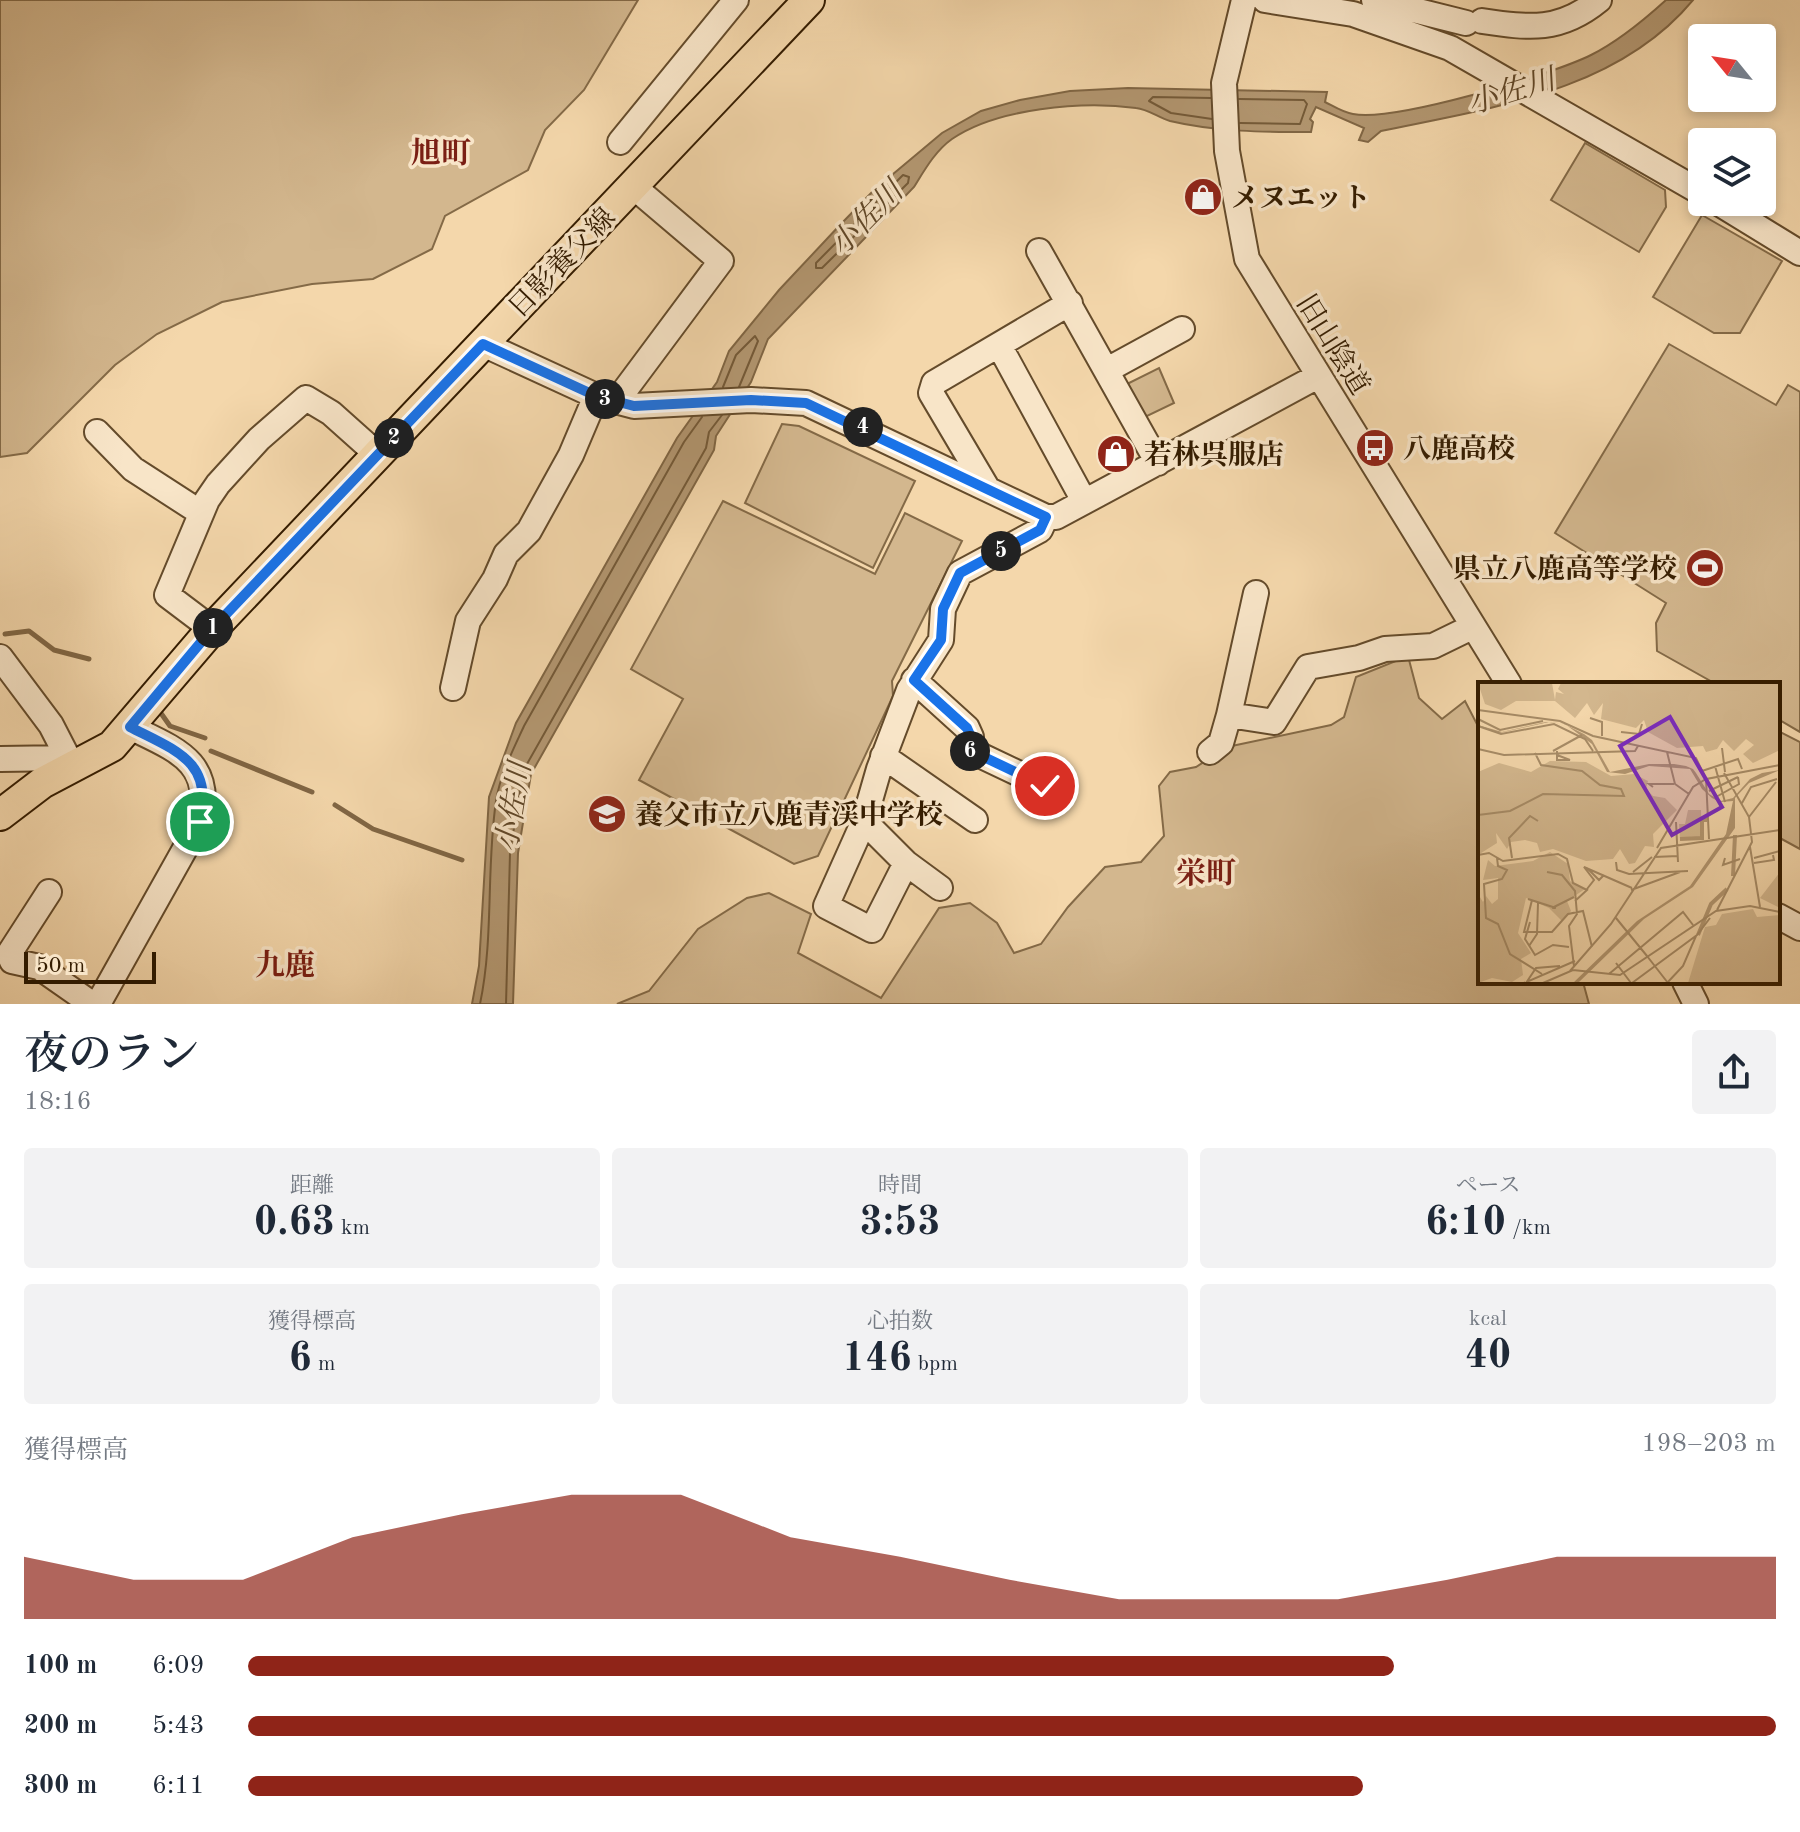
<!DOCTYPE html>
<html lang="ja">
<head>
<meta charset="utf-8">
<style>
	body { margin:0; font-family:"Old Standard TT","Noto Serif JP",serif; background:#f2f2f3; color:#1f2937; height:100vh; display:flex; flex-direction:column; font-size:30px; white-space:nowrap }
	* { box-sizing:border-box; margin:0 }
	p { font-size:26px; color:#747a83 }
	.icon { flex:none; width:44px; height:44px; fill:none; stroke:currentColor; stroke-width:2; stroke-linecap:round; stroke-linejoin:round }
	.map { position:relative; height:1004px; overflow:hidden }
	.drawer { display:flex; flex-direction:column; background:#fff; flex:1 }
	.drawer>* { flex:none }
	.needle { width:52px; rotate:300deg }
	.fabs { position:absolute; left:1688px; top:24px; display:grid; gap:16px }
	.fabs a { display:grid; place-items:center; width:88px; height:88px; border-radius:8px; background:#fff; box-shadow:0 4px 12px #0003; font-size:40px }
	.scale { position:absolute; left:24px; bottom:20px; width:132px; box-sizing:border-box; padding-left:8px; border:4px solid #341c00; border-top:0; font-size:22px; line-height:28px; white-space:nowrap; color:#341c00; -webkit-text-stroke:6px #f8e5c8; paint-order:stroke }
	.pin { position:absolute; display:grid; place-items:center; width:68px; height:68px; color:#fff; margin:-34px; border:4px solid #fff; border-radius:50%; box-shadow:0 2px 8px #0007 }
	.km { position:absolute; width:40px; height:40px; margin:-20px; border-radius:50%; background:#222; color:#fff; font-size:22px; line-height:40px; text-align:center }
	.round { display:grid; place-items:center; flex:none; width:84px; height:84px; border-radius:8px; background:#f2f2f3 }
	.summary { display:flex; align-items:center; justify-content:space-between; height:136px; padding:0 24px }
	h1 { font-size:44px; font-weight:600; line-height:60px }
	.stats { display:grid; grid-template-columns:repeat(3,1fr); gap:12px; height:136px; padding:8px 24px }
	.stats div { display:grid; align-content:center; border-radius:8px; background:#f2f2f3; text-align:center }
	.stats b { font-size:40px; font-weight:600 }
	.stats small { font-size:22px; font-weight:400 }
	.stats p { font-size:22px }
	.chart { height:224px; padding:16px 24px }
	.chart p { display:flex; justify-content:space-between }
	.chart svg { width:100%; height:144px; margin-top:8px; fill:#8f2418; opacity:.7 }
	ul { padding:0 24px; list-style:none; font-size:26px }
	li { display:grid; grid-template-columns:128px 96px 1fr; align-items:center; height:60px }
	li i { height:20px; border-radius:10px; background:#8f2418 }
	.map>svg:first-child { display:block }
	.green { fill:#d3b78e; stroke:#846a47; stroke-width:2 }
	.water { fill:#b39771; stroke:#806644; stroke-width:2 }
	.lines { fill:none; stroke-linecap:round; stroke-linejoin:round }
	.shore { stroke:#745a38; stroke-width:2 }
	.stream { stroke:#806644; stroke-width:5 }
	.minor-casing { stroke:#644b2b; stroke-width:28 }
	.major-casing { stroke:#341c00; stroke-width:34 }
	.minor { stroke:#f8e5c8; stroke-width:24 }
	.major { stroke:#f4d7ab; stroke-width:30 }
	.route-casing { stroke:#fff; stroke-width:16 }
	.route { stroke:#1a73e8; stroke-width:10 }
	.labels { text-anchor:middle; stroke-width:7; stroke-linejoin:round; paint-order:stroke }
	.poi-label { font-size:28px; font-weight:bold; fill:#341c00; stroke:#f8e5c8; text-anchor:start }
	.street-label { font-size:28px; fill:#341c00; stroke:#f8e5c8 }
	.water-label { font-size:30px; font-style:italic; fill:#604728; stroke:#f8e5c8 }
	.neighbourhood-label { font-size:30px; font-weight:bold; fill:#7a1f14; stroke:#f8e5c8 }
	.inset-river { fill:none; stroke:#b39771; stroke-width:4 }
	.inset-road { fill:none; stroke:#a78c67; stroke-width:2 }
	.view { fill:#7b2cbf; fill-opacity:0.15; stroke:#7b2cbf; stroke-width:4 }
	.inset-edge { fill:none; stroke:#341c00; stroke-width:4 }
</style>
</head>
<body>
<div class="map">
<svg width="1800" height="1004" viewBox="0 0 1800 1004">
	<rect width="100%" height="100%" fill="#f4d7ab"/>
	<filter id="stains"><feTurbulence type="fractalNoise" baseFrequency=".0025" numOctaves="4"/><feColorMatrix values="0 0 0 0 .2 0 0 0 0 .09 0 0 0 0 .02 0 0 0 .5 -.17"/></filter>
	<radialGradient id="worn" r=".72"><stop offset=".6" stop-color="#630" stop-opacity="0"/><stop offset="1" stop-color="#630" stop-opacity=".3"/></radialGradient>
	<path class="green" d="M 0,0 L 638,0 L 584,90 L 545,130 L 528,170 L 445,216 L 432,249 L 373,279 L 312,284 L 222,302 L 157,334 L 115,365 L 27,453 L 0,457 Z
		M 1585,143 L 1665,190 L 1666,207 L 1639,252 L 1551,200 Z
		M 1702,215 L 1782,261 L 1740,333 L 1714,333 L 1653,297 Z
		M 1669,344 L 1776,405 L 1788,385 L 1800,392 L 1800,732 L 1778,719 L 1778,684 L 1716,684 L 1657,651 L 1656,623 L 1666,603 L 1555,533 Z
		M 1159,368 L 1174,403 L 1145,417 L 1127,384 Z
		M 782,424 L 799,426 L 915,481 L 873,568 L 745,503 Z
		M 723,501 L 875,574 L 905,513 L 962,541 L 892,681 L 893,696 L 818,856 L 794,864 L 639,780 L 683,699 L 631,669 Z
		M 1408,656 L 1419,698 L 1442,719 L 1465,701 L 1480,730 L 1480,982 L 1583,982 L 1589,1004 L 617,1004 L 649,991 L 698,929 L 747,898 L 769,893 L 811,914 L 798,953 L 881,998 L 939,908 L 970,903 L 997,923 L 1014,953 L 1041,944 L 1068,907 L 1105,867 L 1141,862 L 1164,836 L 1159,786 L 1170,772 L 1196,767 L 1227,747 L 1331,725 L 1344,717 L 1356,677 Z
		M 1778,731 L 1800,742 L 1800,849 L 1778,837 Z"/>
	<path class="water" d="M 1666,0 L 1693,0 C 1618,91 1491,108 1381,131 L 1368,142 L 1359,140 L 1364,128 L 1316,107 L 1310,119 L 1313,122 L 1311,132 C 1264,132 1216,132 1170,121 C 1159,118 1148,109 1136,108 C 1082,101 997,108 952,139 C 935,151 924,171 914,187 L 768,339 L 751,382 L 716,436 L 714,450 L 531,774 L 518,853 L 513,1004 L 472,1004 L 479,966 L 489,797 L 516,723 L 677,438 L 717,382 L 729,351 L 779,290 L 839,226 L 874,190 L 942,133 L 981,111 L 1020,100 L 1070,91 L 1128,88 L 1327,92 L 1325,102 C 1333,106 1344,113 1353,114 C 1394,122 1551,75 1591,55 C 1619,41 1644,20 1666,0 Z"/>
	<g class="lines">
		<path class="shore" d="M 1211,98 L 1153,97 L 1149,101 L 1171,113 L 1212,119
			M 1239,99 L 1304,100 L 1307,104 L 1300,124 L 1240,123
			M 903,175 L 909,177 L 908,183 L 822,268 L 816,268 L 816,263 Z
			M 723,387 L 736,355 L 755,336 L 758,341 L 739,387
			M 480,1004 C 494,937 486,869 496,801 C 500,775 513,750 524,726 L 684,442 L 702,417
			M 506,1004 L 510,853 L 523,771 L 706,448 L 709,432 L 722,415"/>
		<path class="stream" d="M 5,634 L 29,631 L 54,650 L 89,659
			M 158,709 L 170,726 L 205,738
			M 211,751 L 312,792
			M 335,805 L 373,829 L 462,860"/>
		<defs>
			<path id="minor" d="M 1244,0 L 1224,83 L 1227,151 L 1247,259 L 1509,684
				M 1265,0 L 1353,14 L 1450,48 L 1702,193
				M 1374,0 L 1466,23
				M 1482,21 C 1530,28 1560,32 1599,0
				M 620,142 L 736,0
				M 1717,202 L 1800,253
				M 1039,251 L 1158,463
				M 483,344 L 596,396 L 634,406 L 751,400 L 806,403 L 1046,517 L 1056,517 L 1318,376
				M 999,345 L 1084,501
				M 1107,370 L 1182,329
				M 616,402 L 721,261 L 634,187
				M 97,432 L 133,469 L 201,513
				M 986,486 L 931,393 L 934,383 L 1070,303
				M 1256,593 L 1229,715 L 1274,722 L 1308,667 L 1359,658 L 1385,649 L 1433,646 L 1472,627
				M 212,629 L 167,595 L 207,500 L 218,484 L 259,439 L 306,398 L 331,413 L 378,455
				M 0,657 L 51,725 L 68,758
				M 914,680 L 967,728 L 971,737 L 967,749 L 1045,786
				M 453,688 L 468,621 L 495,579 L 506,554 L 529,531 L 571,455 L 596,396
				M 1210,752 L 1221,743 L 1229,715
				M 883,756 L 975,820
				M 0,759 L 68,758 L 72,768
				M 864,821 L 906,863 L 940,888
				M 906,863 L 872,930 L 826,906 L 864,821 L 879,769 L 909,690 L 941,640 L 943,609 L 960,573 L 1040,530 L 1046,517
				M 49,892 L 9,954 L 12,961 L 39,967 L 92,1004
				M 1778,916 L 1800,928
				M 1685,982 L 1696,1004
				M 98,1004 L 200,822 C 214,762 177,750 130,727"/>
			<path id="major" d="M 0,815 L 42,783 L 112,746 L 212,629 L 809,0"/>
		</defs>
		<use href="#minor" class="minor-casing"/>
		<use href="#major" class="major-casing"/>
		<use href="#minor" class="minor"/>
		<use href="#major" class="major"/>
	</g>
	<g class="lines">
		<defs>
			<path id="route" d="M 200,822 C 214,762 177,751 130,727 L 212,629 L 483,344 L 596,396 L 634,406 L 751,400 L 806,403 L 1046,517 L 1040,530 L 960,573 L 943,609 L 941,640 L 914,680 L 967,728 L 971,737 L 967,749 L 1045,786"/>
		</defs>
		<use href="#route" class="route-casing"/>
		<use href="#route" class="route"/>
	</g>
	<defs>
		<symbol id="shop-disc" viewBox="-11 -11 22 22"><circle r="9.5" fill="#8f2418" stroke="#f8e5c8"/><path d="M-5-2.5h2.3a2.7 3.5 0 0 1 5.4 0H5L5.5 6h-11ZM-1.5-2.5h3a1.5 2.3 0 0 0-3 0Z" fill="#fff"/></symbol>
		<symbol id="bus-disc" viewBox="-11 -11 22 22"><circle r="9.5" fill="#8f2418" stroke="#f8e5c8"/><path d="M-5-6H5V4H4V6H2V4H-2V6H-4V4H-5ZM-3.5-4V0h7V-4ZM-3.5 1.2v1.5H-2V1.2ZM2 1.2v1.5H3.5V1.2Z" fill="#fff"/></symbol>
		<symbol id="stadium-disc" viewBox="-11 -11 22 22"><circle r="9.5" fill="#8f2418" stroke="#f8e5c8"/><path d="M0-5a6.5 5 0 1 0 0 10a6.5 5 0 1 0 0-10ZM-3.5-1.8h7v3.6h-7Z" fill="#fff"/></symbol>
		<symbol id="school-disc" viewBox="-11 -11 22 22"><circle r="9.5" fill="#8f2418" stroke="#f8e5c8"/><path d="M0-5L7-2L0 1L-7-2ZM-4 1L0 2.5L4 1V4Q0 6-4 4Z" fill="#fff"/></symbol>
	</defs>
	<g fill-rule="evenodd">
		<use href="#shop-disc" x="1181" y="175" width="44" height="44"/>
		<use href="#bus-disc" x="1353" y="426" width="44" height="44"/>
		<use href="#shop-disc" x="1094" y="432" width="44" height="44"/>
		<use href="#stadium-disc" x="1683" y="546" width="44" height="44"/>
		<use href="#school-disc" x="585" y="792" width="44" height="44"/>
	</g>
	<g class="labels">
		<g class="poi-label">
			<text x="1231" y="207">メヌエット</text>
			<text x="1403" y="458">八鹿高校</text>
			<text x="1144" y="464">若林呉服店</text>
			<text x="1677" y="578" text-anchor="end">県立八鹿高等学校</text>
			<text x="635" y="824">養父市立八鹿青渓中学校</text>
		</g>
		<g class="street-label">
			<text transform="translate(561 262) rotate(-46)" y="10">日影養父線</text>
			<text transform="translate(1334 344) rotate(58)" y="10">旧山陰道</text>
		</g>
		<g class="water-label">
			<text transform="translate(1511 91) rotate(-17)" y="10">小佐川</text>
			<text transform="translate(866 218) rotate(-46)" y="10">小佐川</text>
			<text transform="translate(513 807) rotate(-81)" y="10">小佐川</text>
		</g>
		<g class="neighbourhood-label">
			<text x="441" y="163">旭町</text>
			<text x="1206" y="883">栄町</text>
			<text x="285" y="975">九鹿</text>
		</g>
	</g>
	<g transform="translate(1478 682)">
		<rect width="302" height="302" fill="#f4d7ab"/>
		<path d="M 0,1 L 74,1 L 77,18 L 78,10 L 86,12 L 80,7 L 83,1 L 302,1 L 302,68 L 275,81 L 265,72 L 276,63 L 268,57 L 256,69 L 245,58 L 239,67 L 228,70 L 225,64 L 199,66 L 170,50 L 166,38 L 158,46 L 123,37 L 125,21 L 116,33 L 109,21 L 97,36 L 77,19 L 38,19 L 23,28 L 7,22 ZM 72,79 L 108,80 L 133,94 L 156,92 L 170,99 L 168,107 L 175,114 L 187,116 L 199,128 L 175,152 L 176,165 L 167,164 L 157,181 L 151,182 L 142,167 L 135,177 L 108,179 L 75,167 L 62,170 L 59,161 L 47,158 L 33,160 L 29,167 L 18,151 L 19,161 L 0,173 L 0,90 L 21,81 L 53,90 ZM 210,128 L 223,128 L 224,156 L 202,156 L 201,142 L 207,142 ZM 72,170 L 90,182 L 92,199 L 107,207 L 89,219 L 93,229 L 84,239 L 71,226 L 48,216 L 40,251 L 53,271 L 43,277 L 45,293 L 34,300 L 14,296 L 0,301 L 0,212 L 5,220 L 8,214 L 14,222 L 20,217 L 20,196 L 5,198 L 10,178 L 17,184 L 55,179 ZM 302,190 L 302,226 L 282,216 ZM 275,227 L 279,235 L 302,233 L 302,301 L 210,301 L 227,245 L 238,243 L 244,232 Z" fill="#d3b78e"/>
		<path d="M 68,40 L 73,40 L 86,42 L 106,52 L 114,58 L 132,90 L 171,82 L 196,82 L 208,84 L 215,87 L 218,91 L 231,112 L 243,119 L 255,116 L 272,97 L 284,91 L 302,88 L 271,101 L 257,116 L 257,146 L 215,205 L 166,237 L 100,301 L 95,301 L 159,239 L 212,204 L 248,152 L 255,119 L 242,120 L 234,116 L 224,107 L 212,87 L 171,84 L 147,92 L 129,90 L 114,62 L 87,42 L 71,40 L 21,51 L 13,49 L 0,43 L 24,50 Z" fill="#b39771"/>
		<path class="inset-river" d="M 202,157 L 224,156 L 224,138 L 229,138M 255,194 L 257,153M 220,253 L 233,222 L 249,207"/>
		<path class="inset-road" d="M 0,28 L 82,39 L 115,54 L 218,76 L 228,97 L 302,83M 112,36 L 124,40 L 124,54M 0,37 L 22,48 L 65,39M 0,44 L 23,52 L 76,42 L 107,57 L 115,69M 143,50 L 161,52 L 164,42M 244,66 L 247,90M 0,67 L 26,73 L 157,69 L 160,64M 75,69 L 104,53M 189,70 L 197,102 L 211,112M 79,73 L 92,78 L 79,78 L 79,69M 237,84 L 247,120M 224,89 L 260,77 L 264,87M 175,105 L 171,102 L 196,102M 231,109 L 260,95M 238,115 L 261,102 L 260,95M 264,121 L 273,105 L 299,97M 0,133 L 32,129 L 65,112 L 146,114 L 143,107 L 122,103 L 104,89 L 63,83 L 57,71M 271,135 L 298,100M 198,140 L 200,180M 272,165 L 282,225M 179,166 L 215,105 L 228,97 L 231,157M 0,173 L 11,171 L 25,179 L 80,172 L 89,177 L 95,201 L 109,208 L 97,219M 176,175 L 200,174M 19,176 L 20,184 L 29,188 L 24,197 L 6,202 L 8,236 L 20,242 L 32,272 L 64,292M 34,176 L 31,156 L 52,134 L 60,139M 247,176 L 245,183 L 262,177M 276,176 L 302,169M 138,180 L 139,188 L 151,192 L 210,189M 276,181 L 296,178 L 295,173M 109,186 L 121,198 L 126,193M 69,190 L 84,193 L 97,209 L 99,232 L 91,244 L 96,284M 155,190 L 174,175M 109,207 L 116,198 L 106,185 L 154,206M 153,208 L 202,190M 50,217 L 78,226M 54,218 L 46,250 L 74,250 L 90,232 L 105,229 L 114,265M 74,226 L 96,215M 239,228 L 274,160 L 271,135 L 246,91M 138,236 L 169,274M 52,240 L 47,257 L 57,273 L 75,263 L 91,265M 51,264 L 59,252 L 60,221M 169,274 L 190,301M 138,281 L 153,301M 92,289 L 133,242 L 183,166 L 302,148M 131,292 L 205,230 L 215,243M 46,301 L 97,279M 48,301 L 58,286 L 82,284M 65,301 L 95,288 L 142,293 L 238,229 L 272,224 L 302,230M 154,301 L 219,253 L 232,236M 189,301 L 205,284 L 218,254"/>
		<path class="view" d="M 192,35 L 244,125 L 194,153 L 142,64 Z"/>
		<rect width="302" height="302" class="inset-edge"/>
	</g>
	<rect width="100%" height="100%" filter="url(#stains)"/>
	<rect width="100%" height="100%" fill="url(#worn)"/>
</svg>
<div class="fabs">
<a><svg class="needle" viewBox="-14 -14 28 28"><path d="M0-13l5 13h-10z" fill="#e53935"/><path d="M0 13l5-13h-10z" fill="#747a83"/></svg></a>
<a><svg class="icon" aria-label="layers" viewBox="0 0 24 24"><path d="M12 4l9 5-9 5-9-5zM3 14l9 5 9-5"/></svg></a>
</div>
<div class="scale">50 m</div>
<div class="pin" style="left:200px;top:822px;background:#1e9e55"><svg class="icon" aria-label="arrive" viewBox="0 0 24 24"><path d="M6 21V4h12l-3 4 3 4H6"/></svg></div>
<div class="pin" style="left:1045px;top:786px;background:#d93025"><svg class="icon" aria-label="check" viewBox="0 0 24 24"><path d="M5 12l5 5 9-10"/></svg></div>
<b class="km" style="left:213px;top:628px">1</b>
<b class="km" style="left:394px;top:438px">2</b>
<b class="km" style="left:605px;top:399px">3</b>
<b class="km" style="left:863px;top:427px">4</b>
<b class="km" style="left:1001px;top:551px">5</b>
<b class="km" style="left:970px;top:751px">6</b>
</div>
<section class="drawer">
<div class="summary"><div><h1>夜のラン</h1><p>18:16</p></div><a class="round"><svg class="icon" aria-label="share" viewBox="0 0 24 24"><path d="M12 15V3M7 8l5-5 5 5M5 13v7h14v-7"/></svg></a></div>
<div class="stats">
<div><p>距離</p><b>0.63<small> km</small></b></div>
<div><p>時間</p><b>3:53</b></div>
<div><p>ペース</p><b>6:10<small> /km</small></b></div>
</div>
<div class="stats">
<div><p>獲得標高</p><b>6<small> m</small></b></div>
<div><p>心拍数</p><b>146<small> bpm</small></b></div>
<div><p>kcal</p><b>40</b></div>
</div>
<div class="chart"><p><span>獲得標高</span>198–203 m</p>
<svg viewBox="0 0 160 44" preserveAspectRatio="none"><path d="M0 44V25L10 32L20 32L30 19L40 12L50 6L60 6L70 19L80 25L90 32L100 38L110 38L120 38L130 32L140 25L150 25L160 25V44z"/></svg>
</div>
<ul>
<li><b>100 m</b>6:09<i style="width:75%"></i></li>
<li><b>200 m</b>5:43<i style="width:100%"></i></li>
<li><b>300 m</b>6:11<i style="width:73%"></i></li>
</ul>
</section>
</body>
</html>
